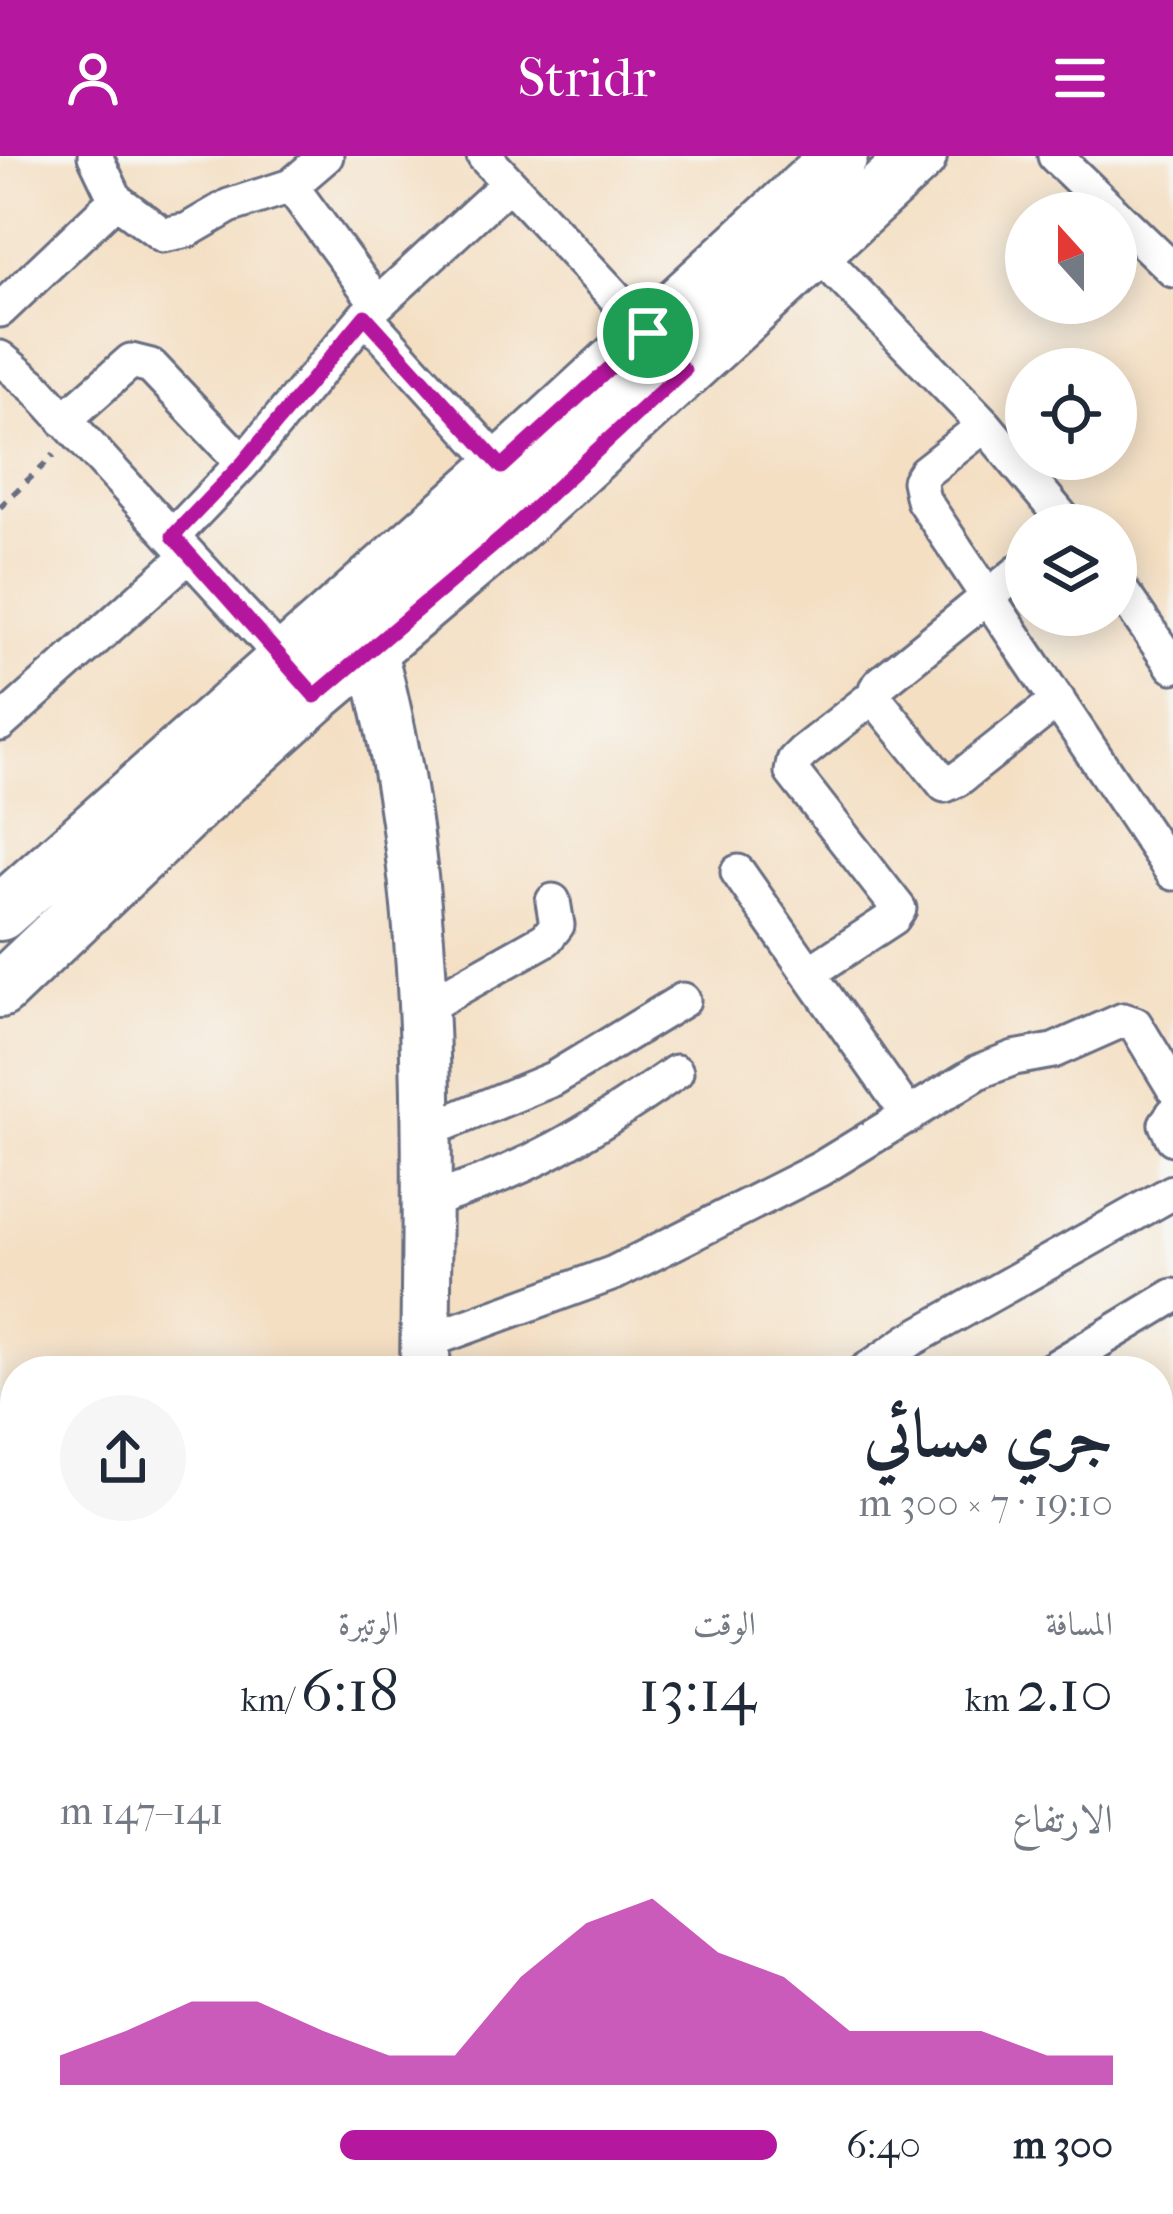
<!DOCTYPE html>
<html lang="ar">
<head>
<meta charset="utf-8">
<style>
	body { margin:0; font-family:"IM FELL French Canon",Amiri,serif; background:#f6f6f7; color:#1f2937; direction:rtl; height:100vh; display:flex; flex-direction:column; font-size:45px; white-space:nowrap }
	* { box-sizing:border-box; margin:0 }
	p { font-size:39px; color:#747a83 }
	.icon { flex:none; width:66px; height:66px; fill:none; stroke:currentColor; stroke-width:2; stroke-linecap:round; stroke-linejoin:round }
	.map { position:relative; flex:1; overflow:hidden; direction:ltr }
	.details { position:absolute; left:0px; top:1200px; width:1173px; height:858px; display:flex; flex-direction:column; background:#fff; border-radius:48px 48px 0 0; box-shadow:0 6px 30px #0003; direction:rtl }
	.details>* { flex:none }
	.needle { width:78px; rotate:339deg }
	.controls { position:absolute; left:1005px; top:36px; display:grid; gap:24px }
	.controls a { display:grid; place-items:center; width:132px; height:132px; border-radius:50%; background:#fff; box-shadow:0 6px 30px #0003; font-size:60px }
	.pin { position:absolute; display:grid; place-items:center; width:102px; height:102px; color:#fff; margin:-51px; border:6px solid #fff; border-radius:50%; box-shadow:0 3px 12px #0007 }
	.round { display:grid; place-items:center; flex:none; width:126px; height:126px; border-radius:63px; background:#f6f6f7 }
	.head { display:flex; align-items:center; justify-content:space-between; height:204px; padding:0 60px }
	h1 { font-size:66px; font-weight:600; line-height:90px }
	.metrics { display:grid; grid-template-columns:repeat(3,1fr); gap:18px; height:204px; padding:12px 60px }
	.metrics div { display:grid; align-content:center }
	.metrics b { font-size:60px; font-weight:600 }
	.metrics small { font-size:33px; font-weight:400 }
	.metrics p { font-size:33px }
	.chart { height:336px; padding:24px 60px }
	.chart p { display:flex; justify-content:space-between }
	.chart svg { width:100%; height:216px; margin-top:12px; fill:#b5179e; opacity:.7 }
	ul { padding:0 60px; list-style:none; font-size:39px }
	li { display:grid; grid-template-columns:192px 144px 1fr; align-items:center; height:90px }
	li i { height:30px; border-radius:15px; background:#b5179e }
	header { display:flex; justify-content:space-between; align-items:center; height:156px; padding:0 60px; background:#b5179e; color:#fff; font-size:54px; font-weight:600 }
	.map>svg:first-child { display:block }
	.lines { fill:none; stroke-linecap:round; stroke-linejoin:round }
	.street-casing { stroke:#676d81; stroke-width:39 }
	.secondary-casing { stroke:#676d81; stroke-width:54 }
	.primary-casing { stroke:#676d81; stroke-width:60 }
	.path { stroke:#676d81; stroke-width:6; stroke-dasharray:9 9; stroke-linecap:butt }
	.street { stroke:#fff; stroke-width:33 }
	.secondary { stroke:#fff; stroke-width:48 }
	.primary { stroke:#fff; stroke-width:54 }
	.route-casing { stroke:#fff; stroke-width:24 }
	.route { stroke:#b5179e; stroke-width:15 }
</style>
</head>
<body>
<header><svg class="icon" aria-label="menu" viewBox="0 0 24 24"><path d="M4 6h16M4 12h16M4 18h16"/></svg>Stridr<svg class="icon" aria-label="person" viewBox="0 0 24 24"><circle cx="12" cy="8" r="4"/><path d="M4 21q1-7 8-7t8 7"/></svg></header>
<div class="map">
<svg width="1173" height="2058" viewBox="0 0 1173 2058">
	<rect width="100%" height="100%" fill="#f6f6f2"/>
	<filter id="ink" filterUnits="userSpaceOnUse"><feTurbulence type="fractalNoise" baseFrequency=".00833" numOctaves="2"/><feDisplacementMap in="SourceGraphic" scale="24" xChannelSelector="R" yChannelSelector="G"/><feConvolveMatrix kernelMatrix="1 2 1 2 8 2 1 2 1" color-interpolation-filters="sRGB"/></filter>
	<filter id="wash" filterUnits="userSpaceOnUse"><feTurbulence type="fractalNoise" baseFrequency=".004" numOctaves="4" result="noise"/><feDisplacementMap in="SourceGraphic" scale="48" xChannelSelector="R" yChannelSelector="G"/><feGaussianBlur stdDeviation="2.7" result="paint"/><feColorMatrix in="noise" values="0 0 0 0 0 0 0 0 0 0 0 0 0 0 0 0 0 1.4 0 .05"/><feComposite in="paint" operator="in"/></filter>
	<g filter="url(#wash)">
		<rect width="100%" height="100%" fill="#f4dfc3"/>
	</g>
	<g filter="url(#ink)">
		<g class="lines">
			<defs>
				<path id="street" d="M 95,0 L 116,44 L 163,79 L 188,74 L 229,50 L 291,30
					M 326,0 L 291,30 L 377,147
					M 484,0 L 658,187
					M 1055,0 L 1114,57
					M 1116,59 L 1173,114
					M 816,95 L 985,269 L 1068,369
					M 0,154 L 116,44
					M 365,160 L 502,311
					M 0,202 L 36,232 L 295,515
					M 64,264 L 131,205 L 151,210 L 243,307
					M 985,269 L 925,316 L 919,325 L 923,344 L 1173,717
					M 173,380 L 243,307 L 365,160 L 508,28
					M 1026,410 L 881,527 L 876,533 L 877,545 L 945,629 L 958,623 L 1058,544
					M 1116,427 L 1173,510
					M 0,568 L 188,400
					M 738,716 L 909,960
					M 809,817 L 893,762 L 899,753 L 792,616 L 794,605 L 803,596 L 875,539
					M 423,852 L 546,783 L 557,769 L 553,745
					M 1173,958 L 1166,968 L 1173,982
					M 427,975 L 553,923 L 683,844
					M 425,1046 C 527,1016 590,976 676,916
					M 425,1186 L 614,1117 L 820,1013 L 980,915 L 1014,902 L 1053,895 L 1123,864 L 1135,868 L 1173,931
					M 865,1215 L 912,1183 L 1173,1036
					M 1049,1215 L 1173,1140"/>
				<path id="secondary" d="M 361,458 C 436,703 428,962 425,1215
					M 417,2058 L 417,2043"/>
				<path id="primary" d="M 0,757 L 502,311 L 840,0
					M 0,834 L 194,649 L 315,540 L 502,382 L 919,0"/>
			</defs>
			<use href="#street" class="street-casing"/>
			<use href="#secondary" class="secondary-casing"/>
			<use href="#primary" class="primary-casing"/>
			<path class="path" d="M 0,351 L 54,299"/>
			<use href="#street" class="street"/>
			<use href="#secondary" class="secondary"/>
			<use href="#primary" class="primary"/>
		</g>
	</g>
	<g class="lines" filter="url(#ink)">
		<defs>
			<path id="route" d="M 365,160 L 502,311 L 648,177 L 684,214 L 502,382 L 315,540 L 173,380 L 243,307 Z"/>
		</defs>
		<use href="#route" class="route-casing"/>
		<use href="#route" class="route"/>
	</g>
</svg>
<div class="controls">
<a><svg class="needle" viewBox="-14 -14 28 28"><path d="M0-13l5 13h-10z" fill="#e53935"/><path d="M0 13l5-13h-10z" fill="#747a83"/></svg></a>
<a><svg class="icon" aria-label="locate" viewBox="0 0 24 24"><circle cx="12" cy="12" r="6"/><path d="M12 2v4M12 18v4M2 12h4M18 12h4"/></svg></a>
<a><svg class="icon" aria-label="layers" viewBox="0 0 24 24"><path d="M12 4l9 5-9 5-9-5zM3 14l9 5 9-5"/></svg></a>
</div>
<div class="pin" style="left:648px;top:177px;background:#1e9e55"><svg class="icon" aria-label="arrive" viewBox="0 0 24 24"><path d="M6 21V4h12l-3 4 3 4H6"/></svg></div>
<section class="details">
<div class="head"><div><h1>جري مسائي</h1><p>19:10 · 7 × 300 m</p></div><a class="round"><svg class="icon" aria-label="share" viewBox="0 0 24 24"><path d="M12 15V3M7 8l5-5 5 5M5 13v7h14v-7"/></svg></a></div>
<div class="metrics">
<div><p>المسافة</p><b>2.10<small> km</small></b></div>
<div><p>الوقت</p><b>13:14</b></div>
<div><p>الوتيرة</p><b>6:18<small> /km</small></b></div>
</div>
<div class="chart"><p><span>الارتفاع</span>141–147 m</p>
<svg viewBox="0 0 160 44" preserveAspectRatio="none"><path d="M0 44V38L10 33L20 27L30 27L40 33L50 38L60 38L70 22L80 11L90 6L100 17L110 22L120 33L130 33L140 33L150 38L160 38V44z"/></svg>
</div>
<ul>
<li><b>300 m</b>6:40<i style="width:61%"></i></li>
</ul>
</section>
</div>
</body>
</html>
